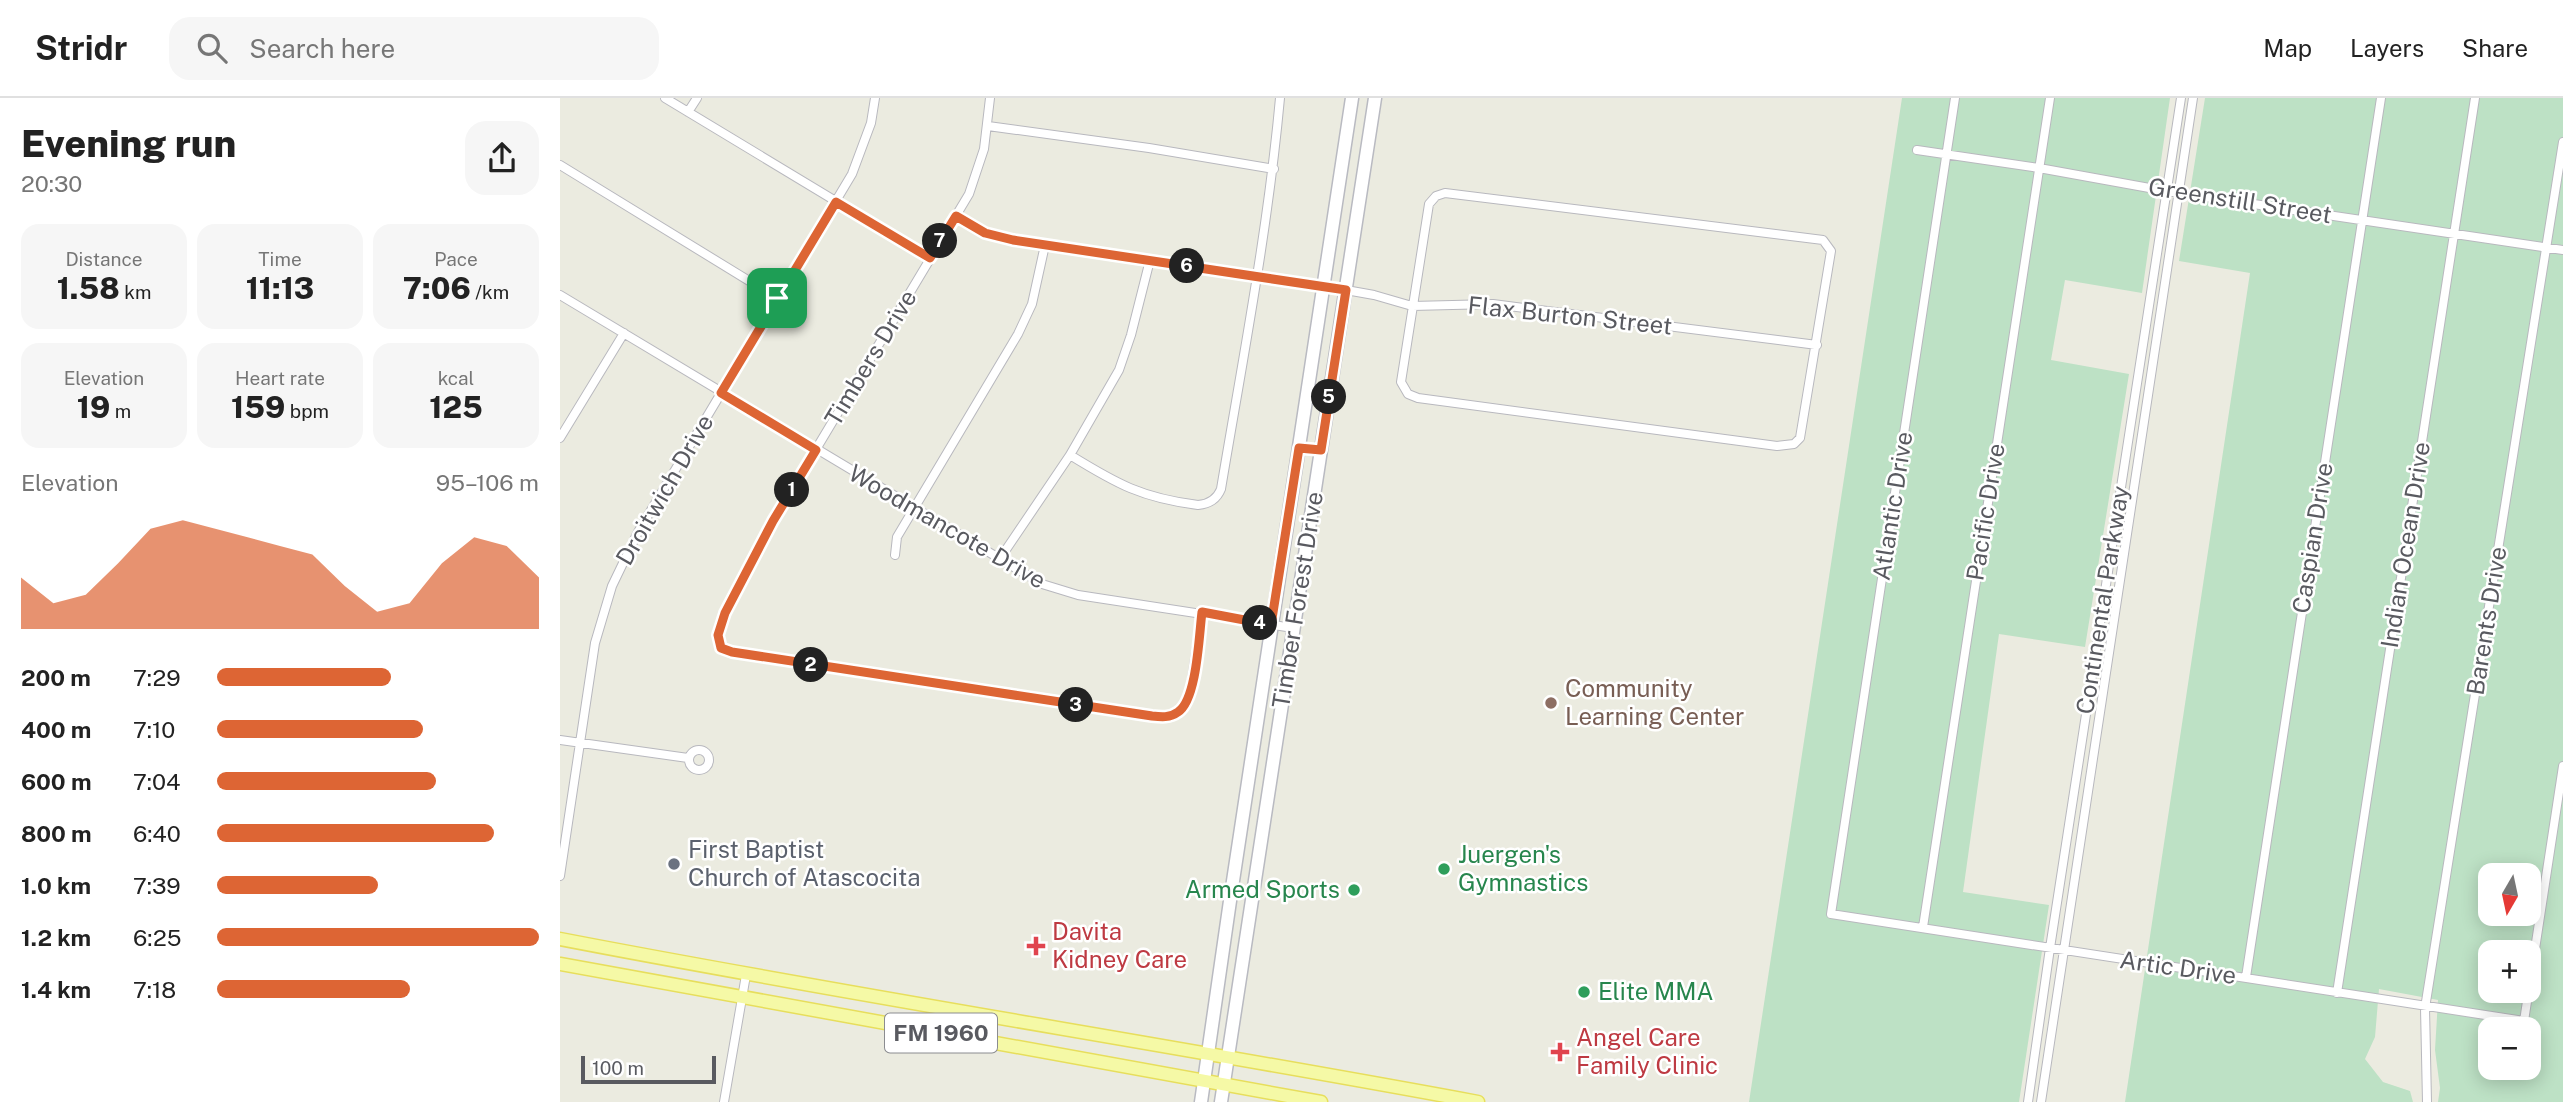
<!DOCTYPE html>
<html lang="en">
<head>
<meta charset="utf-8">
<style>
	body { margin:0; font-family:"Public Sans",sans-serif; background:#f6f6f6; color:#222; height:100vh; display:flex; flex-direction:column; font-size:26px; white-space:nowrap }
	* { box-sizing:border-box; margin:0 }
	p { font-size:23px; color:#767676 }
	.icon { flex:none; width:38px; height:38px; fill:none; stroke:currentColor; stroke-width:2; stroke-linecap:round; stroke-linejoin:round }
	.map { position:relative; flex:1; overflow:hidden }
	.side { display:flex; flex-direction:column; background:#fff; width:560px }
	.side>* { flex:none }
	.needle { width:46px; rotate:189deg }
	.controls { position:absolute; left:1918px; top:765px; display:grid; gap:14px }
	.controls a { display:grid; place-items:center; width:63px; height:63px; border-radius:14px; background:#fff; box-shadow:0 4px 18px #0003; font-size:35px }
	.scale { position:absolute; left:21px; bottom:18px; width:135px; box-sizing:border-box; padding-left:7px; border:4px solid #595a60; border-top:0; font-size:19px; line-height:24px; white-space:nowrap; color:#595a60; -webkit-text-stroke:5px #fff; paint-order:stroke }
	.pin { position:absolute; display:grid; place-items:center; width:60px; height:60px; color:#fff; margin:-30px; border-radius:14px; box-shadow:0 4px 10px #0006 }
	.km { position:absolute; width:35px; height:35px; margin:-18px; border-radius:50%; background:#222; color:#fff; font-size:19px; line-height:35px; text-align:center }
	.round { display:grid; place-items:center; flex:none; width:74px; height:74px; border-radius:21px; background:#f6f6f6 }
	.headline { display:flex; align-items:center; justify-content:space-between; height:119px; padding:0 21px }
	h1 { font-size:38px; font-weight:800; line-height:52px }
	.metrics { display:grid; grid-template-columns:repeat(3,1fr); gap:10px; height:119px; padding:7px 21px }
	.metrics div { display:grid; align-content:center; border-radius:18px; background:#f6f6f6; text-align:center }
	.metrics b { font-size:30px; font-weight:800 }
	.metrics small { font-size:19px; font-weight:400 }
	.metrics p { font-size:19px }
	.chart { height:196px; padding:14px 21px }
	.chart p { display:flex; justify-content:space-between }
	.chart svg { width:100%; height:126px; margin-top:7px; fill:#dd6534; opacity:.7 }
	ul { padding:0 21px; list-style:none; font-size:23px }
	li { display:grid; grid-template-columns:112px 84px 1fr; align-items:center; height:52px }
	li i { height:18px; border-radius:9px; background:#dd6534 }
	header { display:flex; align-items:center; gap:42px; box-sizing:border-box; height:98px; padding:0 35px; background:#fff; border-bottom:2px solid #e0e0e0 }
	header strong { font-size:33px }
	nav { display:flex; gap:38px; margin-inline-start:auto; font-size:24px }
	.search { width:490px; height:63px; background:#f6f6f6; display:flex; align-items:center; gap:18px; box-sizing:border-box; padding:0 24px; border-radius:21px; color:#767676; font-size:26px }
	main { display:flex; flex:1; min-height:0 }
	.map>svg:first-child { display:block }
	.green { fill:#bde1c5; fill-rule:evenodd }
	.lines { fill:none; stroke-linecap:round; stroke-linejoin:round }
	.street-casing { stroke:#b8b8be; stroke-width:10 }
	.secondary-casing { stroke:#b9bac1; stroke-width:15 }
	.primary-casing { stroke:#e7de5c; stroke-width:15 }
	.street { stroke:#fff; stroke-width:8 }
	.secondary { stroke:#fff; stroke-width:12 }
	.primary { stroke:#f5f9a6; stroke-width:12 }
	.route-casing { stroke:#fff; stroke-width:14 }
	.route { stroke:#dd6534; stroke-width:9 }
	.education-dot { fill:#8d6e63; stroke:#fff; stroke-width:2.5 }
	.worship-dot { fill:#6b7280; stroke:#fff; stroke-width:2.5 }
	.leisure-dot { fill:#2e9e5b; stroke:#fff; stroke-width:2.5 }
	.health-dot { fill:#e0444e; stroke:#fff; stroke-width:2.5 }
	.labels { text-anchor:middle; stroke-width:5; stroke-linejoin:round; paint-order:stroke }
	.shield { fill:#fff; stroke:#8b8c90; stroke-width:2 }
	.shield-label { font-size:23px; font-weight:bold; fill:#595a60 }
	.street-label { font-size:24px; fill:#595a60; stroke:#fff }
	.education-label { font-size:24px; fill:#785e54; stroke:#fff; text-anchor:start }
	.worship-label { font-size:24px; fill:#5b616d; stroke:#fff; text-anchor:start }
	.leisure-label { font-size:24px; fill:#27864d; stroke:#fff; text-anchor:start }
	.health-label { font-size:24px; fill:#be3a42; stroke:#fff; text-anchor:start }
</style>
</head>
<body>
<header>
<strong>Stridr</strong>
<div class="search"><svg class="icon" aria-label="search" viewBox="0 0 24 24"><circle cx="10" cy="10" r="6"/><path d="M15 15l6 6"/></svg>Search here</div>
<nav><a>Map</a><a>Layers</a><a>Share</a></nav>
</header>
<main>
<section class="side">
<div class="headline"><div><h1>Evening run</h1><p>20:30</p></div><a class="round"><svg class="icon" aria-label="share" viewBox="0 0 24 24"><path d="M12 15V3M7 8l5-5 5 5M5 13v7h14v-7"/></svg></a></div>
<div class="metrics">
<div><p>Distance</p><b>1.58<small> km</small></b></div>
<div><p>Time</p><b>11:13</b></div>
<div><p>Pace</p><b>7:06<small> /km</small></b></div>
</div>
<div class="metrics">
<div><p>Elevation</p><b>19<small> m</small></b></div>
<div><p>Heart rate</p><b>159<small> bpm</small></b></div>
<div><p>kcal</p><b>125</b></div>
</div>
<div class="chart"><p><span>Elevation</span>95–106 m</p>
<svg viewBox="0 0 160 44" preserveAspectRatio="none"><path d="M0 44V26L10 35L20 32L30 21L40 9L50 6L60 9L70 12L80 15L90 18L100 29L110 38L120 35L130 21L140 12L150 15L160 26V44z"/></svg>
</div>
<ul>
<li><b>200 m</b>7:29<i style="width:54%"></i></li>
<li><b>400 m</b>7:10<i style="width:64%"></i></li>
<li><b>600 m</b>7:04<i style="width:68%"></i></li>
<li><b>800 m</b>6:40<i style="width:86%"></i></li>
<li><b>1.0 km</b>7:39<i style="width:50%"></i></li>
<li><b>1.2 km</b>6:25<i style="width:100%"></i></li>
<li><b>1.4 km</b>7:18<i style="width:60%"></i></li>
</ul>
</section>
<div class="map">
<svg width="2003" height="1004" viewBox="0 0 2003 1004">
	<rect width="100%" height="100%" fill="#ebebe0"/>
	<path class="green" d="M 1342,0 L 1610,0 L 1582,195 L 1505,182 L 1491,262 L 1569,276 L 1525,549 L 1439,536 L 1403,794 L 1489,807 L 1459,1004 L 1189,1004 Z
		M 1645,0 L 2003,0 L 2003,1004 L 1878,1004 L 1880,990 L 1875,952 L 1878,902 L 1819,891 L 1815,939 L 1805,961 L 1823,984 L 1850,993 L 1853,1004 L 1565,1004 L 1690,175 L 1619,163 ZM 1930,777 L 1969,777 L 1969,816 L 1930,816 ZM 1930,854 L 1969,854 L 1969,892 L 1930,892 ZM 1930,931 L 1969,931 L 1969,970 L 1930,970 Z"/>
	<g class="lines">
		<defs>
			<path id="street" d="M 105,0 L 370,160
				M 430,0 L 424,51 L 409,96 L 213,423 L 161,523 L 158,537 L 161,550 L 172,554 L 417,593 L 602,619 L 619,614 L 629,601 L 642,514
				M 1395,0 L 1271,816 L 1964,923 L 2003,668
				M 128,14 L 137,0
				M 428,28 L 589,50 L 714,71
				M 1357,52 L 1479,70 L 1606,93 L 2003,152
				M 0,67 L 217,200
				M 885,95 L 1263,142 L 1271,153 L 1240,340 L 1234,346 L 1217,348 L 858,300 L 848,296 L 841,284 L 869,106 L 876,98 Z
				M 396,118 L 425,135 L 453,142 L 786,192 L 814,197 L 852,208 L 933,206 L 1257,247
				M 0,197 L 482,486 L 518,497 L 733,530
				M 0,340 L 64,235
				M 510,357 C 557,386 582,400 638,407 C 650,406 657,401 661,391 C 683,260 708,131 720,0
				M 335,457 L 337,439 L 458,236 L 472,206 L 485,147
				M 439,462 L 510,357 L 559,272 L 571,237 L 590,162
				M 0,642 L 128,660
				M129 662a10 10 0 1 1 20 0a10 10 0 1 1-20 0Z
				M 0,778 L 35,545 L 52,488 L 78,434 L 292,76 L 311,25 L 315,0
				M 1363,829 L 1490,0
				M 1686,879 L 1821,0
				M 1777,895 L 1915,0
				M 164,1004 L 186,877
				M 1468,1004 L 1490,850 L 1621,0
				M 1481,1004 L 1633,0
				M 1867,1004 L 1865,910 L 2003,44"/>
			<path id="secondary" d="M 641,1004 L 671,796 L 792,0
				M 661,1004 L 815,0"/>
			<path id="primary" d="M 0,841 C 305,900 612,947 918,1004
				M 0,866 L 761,1004"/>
		</defs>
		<use href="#street" class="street-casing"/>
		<use href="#secondary" class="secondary-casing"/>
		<use href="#primary" class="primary-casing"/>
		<use href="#street" class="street"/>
		<use href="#secondary" class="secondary"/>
		<use href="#primary" class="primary"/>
	</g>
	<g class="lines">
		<defs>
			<path id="route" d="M 276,104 L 370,160 L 396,118 L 425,135 L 453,142 L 786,192 L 761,352 L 739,350 L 711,527 L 642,514 C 639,537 637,602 618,614 C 610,620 601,619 592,618 L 172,554 L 161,550 L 158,537 L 165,515 L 213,423 L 256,352 L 161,295 Z"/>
		</defs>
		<use href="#route" class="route-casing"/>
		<use href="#route" class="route"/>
	</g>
	<circle class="education-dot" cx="991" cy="605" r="7"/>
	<circle class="worship-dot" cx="114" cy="766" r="7"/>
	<g class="leisure-dot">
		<circle cx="884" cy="771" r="7"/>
		<circle cx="794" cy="792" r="7"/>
		<circle cx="1024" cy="894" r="7"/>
	</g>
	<g class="health-dot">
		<path d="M472.5 837.5h7v7h7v7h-7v7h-7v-7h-7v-7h7z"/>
		<path d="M996.5 943.5h7v7h7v7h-7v7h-7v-7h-7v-7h7z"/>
	</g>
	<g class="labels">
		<rect class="shield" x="325" y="915.5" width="112" height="39" rx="5"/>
		<g class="shield-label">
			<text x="381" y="943">FM 1960</text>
		</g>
		<g class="street-label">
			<text transform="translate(1680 103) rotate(9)" y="8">Greenstill Street</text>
			<text transform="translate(1010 218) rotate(6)" y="8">Flax Burton Street</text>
			<text transform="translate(311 260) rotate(-59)" y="8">Timbers Drive</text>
			<text transform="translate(105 392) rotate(-60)" y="8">Droitwich Drive</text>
			<text transform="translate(1333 408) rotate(-81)" y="8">Atlantic Drive</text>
			<text transform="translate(1426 414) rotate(-81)" y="8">Pacific Drive</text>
			<text transform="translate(387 429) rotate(30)" y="8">Woodmancote Drive</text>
			<text transform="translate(1753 440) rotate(-81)" y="8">Caspian Drive</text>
			<text transform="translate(1846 447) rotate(-81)" y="8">Indian Ocean Drive</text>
			<text transform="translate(738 502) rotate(-81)" y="8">Timber Forest Drive</text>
			<text transform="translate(1543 502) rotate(-81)" y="8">Continental Parkway</text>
			<text transform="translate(1927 523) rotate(-81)" y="8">Barents Drive</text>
			<text transform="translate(1618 870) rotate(8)" y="8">Artic Drive</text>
		</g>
		<g class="education-label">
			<text x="1005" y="599">Community<tspan x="1005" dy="28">Learning Center</tspan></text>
		</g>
		<g class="worship-label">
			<text x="128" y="760">First Baptist<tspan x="128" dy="28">Church of Atascocita</tspan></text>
		</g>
		<g class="leisure-label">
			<text x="898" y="765">Juergen's<tspan x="898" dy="28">Gymnastics</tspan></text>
			<text x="780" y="800" text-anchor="end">Armed Sports</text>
			<text x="1038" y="902">Elite MMA</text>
		</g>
		<g class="health-label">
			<text x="492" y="842">Davita<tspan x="492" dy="28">Kidney Care</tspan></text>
			<text x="1016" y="948">Angel Care<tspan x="1016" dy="28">Family Clinic</tspan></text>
		</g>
	</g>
</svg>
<div class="controls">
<a><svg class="needle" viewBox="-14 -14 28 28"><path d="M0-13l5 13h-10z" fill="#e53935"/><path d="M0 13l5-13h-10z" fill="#767676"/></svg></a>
<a>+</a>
<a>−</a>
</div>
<div class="scale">100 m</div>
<div class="pin" style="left:217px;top:200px;background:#1e9e55"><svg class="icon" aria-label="arrive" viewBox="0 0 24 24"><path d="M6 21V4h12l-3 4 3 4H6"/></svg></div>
<b class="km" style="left:232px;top:392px">1</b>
<b class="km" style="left:251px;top:567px">2</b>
<b class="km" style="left:516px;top:607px">3</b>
<b class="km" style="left:700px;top:525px">4</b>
<b class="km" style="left:769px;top:299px">5</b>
<b class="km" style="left:627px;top:168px">6</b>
<b class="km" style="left:380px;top:143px">7</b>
</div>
</main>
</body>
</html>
